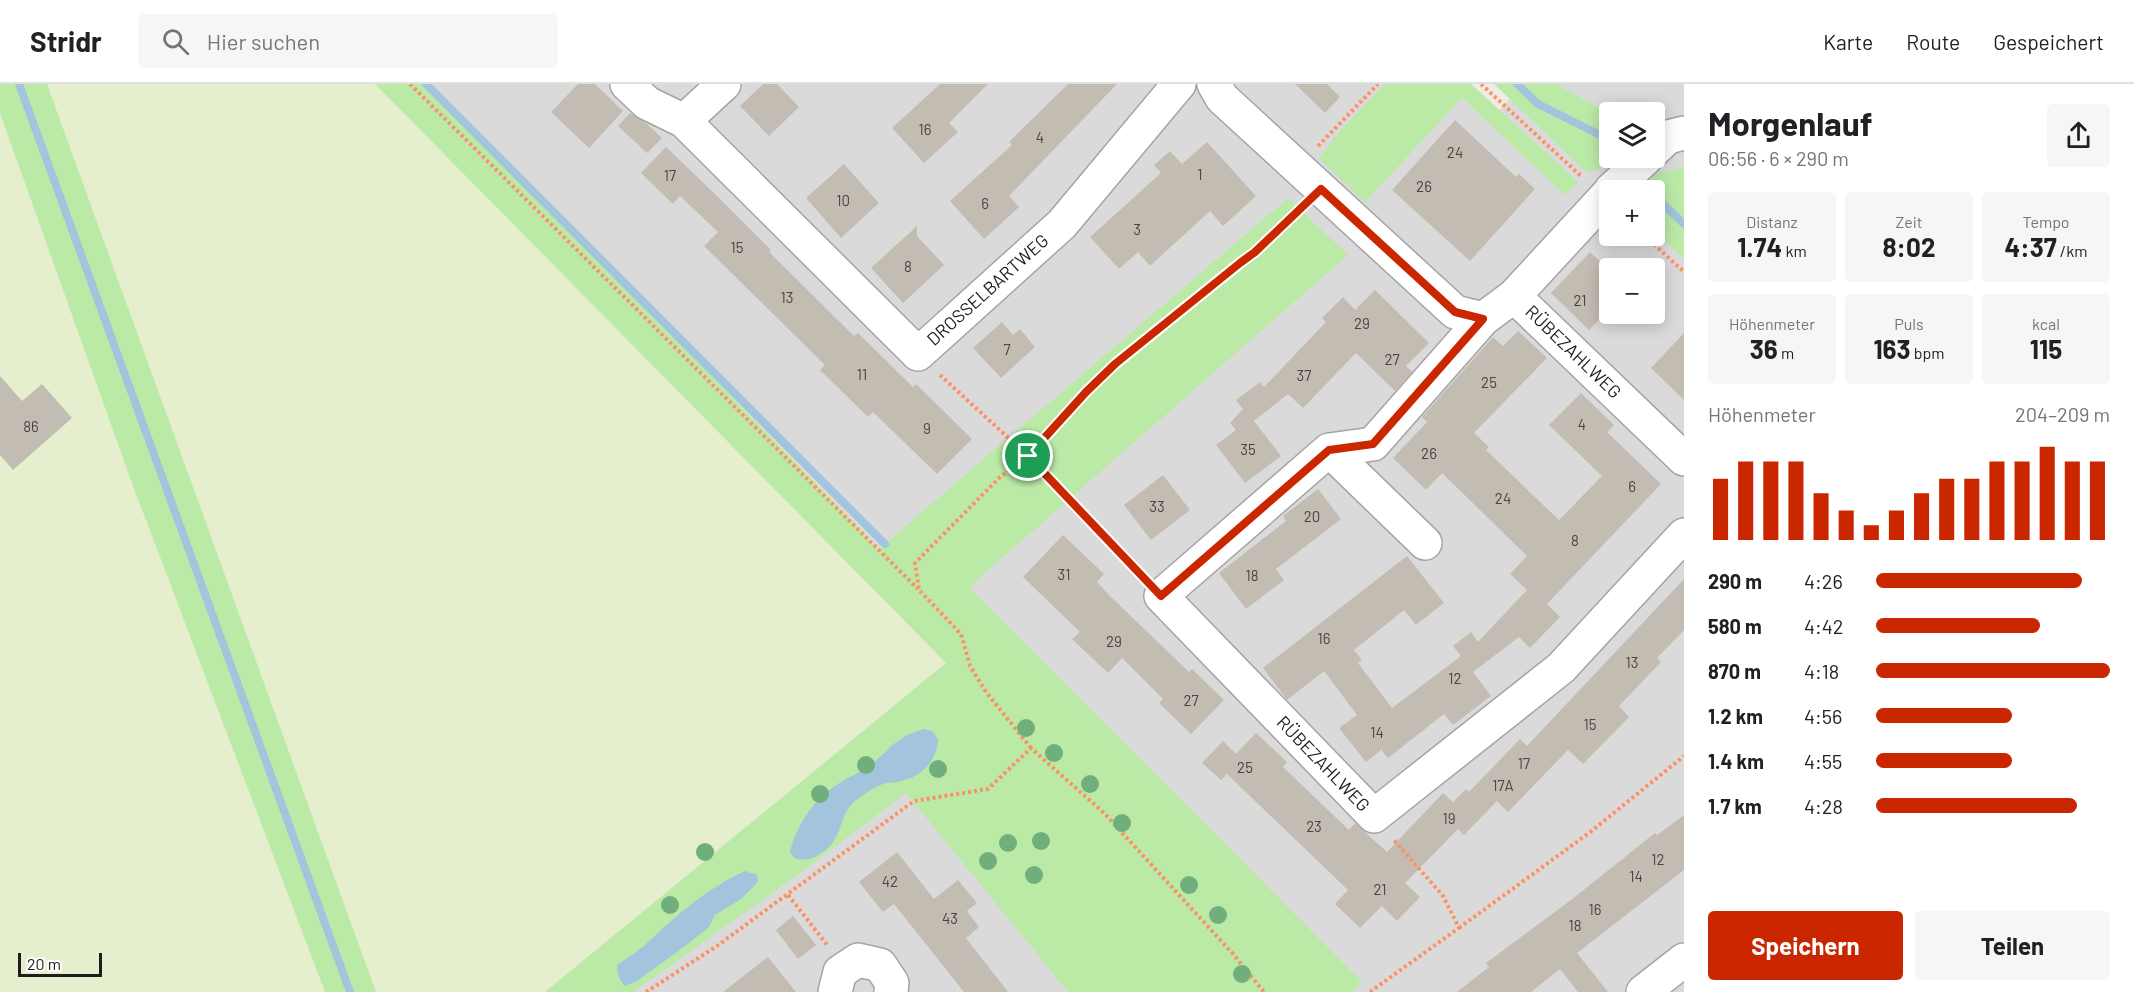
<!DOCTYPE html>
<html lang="de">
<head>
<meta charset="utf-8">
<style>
	body { margin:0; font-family:Barlow,sans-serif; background:#f6f6f6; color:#202124; height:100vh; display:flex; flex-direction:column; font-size:22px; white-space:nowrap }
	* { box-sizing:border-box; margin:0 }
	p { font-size:20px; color:#757577 }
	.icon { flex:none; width:33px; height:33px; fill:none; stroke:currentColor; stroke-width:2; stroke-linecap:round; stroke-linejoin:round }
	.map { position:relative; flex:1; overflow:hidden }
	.panel { display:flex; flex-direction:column; background:#fff; width:450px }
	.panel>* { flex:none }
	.controls { position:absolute; left:1599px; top:18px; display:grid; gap:12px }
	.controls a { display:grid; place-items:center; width:66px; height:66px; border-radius:6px; background:#fff; box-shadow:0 3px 15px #0003; font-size:30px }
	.scale { position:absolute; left:18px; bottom:15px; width:84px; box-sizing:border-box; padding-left:6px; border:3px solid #1d1d1d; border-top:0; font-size:16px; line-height:21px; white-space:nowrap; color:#1d1d1d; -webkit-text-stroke:4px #fff; paint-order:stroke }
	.pin { position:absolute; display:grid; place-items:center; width:51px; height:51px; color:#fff; margin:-26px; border:3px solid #fff; border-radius:50%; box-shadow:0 2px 6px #0007 }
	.round { display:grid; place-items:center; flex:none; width:63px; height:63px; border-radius:6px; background:#f6f6f6 }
	.overview { display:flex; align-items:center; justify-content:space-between; height:102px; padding:0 24px }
	h1 { font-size:33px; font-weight:700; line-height:45px }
	.figures { display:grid; grid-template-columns:repeat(3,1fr); gap:9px; height:102px; padding:6px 24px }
	.figures div { display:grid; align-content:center; border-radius:6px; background:#f6f6f6; text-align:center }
	.figures b { font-size:26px; font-weight:700 }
	.figures small { font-size:16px; font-weight:400 }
	.figures p { font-size:16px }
	.chart { height:168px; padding:12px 24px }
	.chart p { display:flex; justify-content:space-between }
	.chart svg { width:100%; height:108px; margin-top:6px; stroke:#ca2600; stroke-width:6 }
	.cta { display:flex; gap:12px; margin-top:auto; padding:12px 24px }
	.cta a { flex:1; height:69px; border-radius:6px; background:#ca2600; color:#fff; font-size:24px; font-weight:700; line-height:69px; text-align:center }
	.cta a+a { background:#f6f6f6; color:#202124 }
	ul { padding:0 24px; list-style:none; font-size:20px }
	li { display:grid; grid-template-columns:96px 72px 1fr; align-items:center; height:45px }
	li i { height:15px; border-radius:8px; background:#ca2600 }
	header { display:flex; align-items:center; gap:36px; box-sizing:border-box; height:84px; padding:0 30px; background:#fff; border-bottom:2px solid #e0e0e0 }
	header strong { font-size:28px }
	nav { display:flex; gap:33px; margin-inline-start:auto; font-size:21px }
	.search { width:420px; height:54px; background:#f6f6f6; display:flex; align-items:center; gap:15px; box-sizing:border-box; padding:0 21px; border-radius:6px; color:#757577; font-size:22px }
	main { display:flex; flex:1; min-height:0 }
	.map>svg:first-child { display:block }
	.residential { fill:#dbdada; fill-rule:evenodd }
	.farmland { fill:#e5eecd }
	.grass { fill:#bbeaa7 }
	.water { fill:#a2c5dd }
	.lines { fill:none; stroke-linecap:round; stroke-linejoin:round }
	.stream { stroke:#a2c5dd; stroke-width:8 }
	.building { fill:#c3bcb2 }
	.minor-casing { stroke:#a4a4a4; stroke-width:36 }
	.path { stroke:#fd9165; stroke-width:4; stroke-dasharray:3 3; stroke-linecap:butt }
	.minor { stroke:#fff; stroke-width:33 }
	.tree { fill:#70af7c }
	.route-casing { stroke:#fff; stroke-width:12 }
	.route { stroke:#ca2600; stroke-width:8 }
	.labels { text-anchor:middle; stroke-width:5; stroke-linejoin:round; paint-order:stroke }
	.number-label { font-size:15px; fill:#464542 }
	.street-label { font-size:18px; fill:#1d1d1d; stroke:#fff }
</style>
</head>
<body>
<header>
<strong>Stridr</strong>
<div class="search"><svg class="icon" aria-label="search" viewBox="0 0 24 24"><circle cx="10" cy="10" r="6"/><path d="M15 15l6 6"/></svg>Hier suchen</div>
<nav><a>Karte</a><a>Route</a><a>Gespeichert</a></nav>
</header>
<main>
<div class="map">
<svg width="1684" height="908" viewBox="0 0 1684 908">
	<rect width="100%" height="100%" fill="#efede3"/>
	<path class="residential" d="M 430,0 L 1460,0 L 1494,32 L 1523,0 L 1684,0 L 1684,908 L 545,908 L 946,579 L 919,506 ZM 1610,28 L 1654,28 L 1654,74 L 1610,74 ZM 1610,106 L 1654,106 L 1654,152 L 1610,152 ZM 1610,184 L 1654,184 L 1654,230 L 1610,230 Z"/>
	<path class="farmland" d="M 47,0 L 375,0 L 946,579 L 545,908 L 376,908 Z
		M 0,29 L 130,394 L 325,908 L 0,908 Z"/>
	<path class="grass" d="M 0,0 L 47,0 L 376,908 L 325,908 L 130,394 L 0,29 Z
		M 375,0 L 430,0 L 879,465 L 1288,114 L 1348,171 L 969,503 L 1361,897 L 1354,908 L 1068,908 L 906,709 L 792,795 L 633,908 L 545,908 L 946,579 Z
		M 1385,0 L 1471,0 L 1578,98 L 1565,111 L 1462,14 L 1365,118 L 1319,74 L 1341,46 Z
		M 1494,0 L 1555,0 L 1609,29 L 1610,74 L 1614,74 L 1603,84 L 1586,88 Z
		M 1684,83 L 1684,175 L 1655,148 L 1654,106 L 1640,106 L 1655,91 Z"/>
	<path class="water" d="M 924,645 L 932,647 L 938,655 C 937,679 920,694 897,698 C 892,699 888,698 883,700 C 873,704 864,710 855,717 C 837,732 845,755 820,770 C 811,776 805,777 794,774 L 790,768 C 797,740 813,716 838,700 C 847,694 857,690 866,684 C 889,668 894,653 924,645 Z
		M 745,787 L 757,791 L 758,798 L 741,815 L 715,831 L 709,843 L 684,863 L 637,897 L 625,902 C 619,896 617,890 617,881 C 625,875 636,869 644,862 C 674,833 706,805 745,787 Z"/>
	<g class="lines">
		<path class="stream" d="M 19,0 L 350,908
			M 426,0 L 885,460
			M 1517,0 L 1538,20 L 1602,52
			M 1660,117 L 1684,140"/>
	</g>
	<path class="building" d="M 578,0 L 595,0 L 623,27 L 589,64 L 551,28 Z
		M 763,0 L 777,0 L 799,23 L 769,52 L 740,22 Z
		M 940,0 L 988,0 L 949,39 L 958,48 L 924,79 L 892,44 Z
		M 1068,0 L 1117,0 L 1009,112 L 1019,123 L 984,155 L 950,117 L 1012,61 L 1009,58 Z
		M 1295,0 L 1327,0 L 1340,13 L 1325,29 Z
		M 630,29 L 647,40 L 662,54 L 647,69 L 618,42 Z
		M 1455,36 L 1516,93 L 1519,90 L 1535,105 L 1470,177 L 1392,106 Z
		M 1207,58 L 1256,112 L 1223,142 L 1210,127 L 1150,182 L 1138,168 L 1119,185 L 1090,153 L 1161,89 L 1154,81 L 1170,67 L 1182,80 Z
		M 666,63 L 716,111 L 771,166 L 769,168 L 854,252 L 858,249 L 913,303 L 916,300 L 972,355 L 937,390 L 873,328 L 868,333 L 820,286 L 825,281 L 704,162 L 718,148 L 680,112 L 673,120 L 641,89 Z
		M 844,80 L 879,119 L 841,154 L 806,114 Z
		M 917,142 L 917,152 L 944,181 L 903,219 L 871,184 Z
		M 1590,168 L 1610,187 L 1610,225 L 1589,246 L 1551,209 Z
		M 1375,206 L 1429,259 L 1406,282 L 1412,288 L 1395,307 L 1356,269 L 1303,324 L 1288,310 L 1254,337 L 1281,372 L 1245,399 L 1216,361 L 1236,346 L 1230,339 L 1243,325 L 1236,316 L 1260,298 L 1264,303 L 1326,238 L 1322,234 L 1343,213 L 1355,226 Z
		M 1002,238 L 1013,251 L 1020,245 L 1035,263 L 1001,294 L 973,264 Z
		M 1518,247 L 1547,274 L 1474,349 L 1489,363 L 1486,366 L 1559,436 L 1602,392 L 1549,341 L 1581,309 L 1614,341 L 1607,348 L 1661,400 L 1547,520 L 1560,533 L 1530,564 L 1519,553 L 1473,588 L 1491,612 L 1453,641 L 1444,630 L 1388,674 L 1381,666 L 1366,678 L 1339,644 L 1357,631 L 1324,587 L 1287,616 L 1263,584 L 1407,472 L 1444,519 L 1416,541 L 1404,526 L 1354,566 L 1362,576 L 1358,579 L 1392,624 L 1461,572 L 1453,562 L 1471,548 L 1478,558 L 1527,506 L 1510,490 L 1527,472 L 1442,389 L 1426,406 L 1393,374 L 1427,338 L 1422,333 L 1493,253 L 1503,262 Z
		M 1684,249 L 1684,316 L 1651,284 Z
		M 0,292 L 22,317 L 42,300 L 72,334 L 13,386 L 0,371 Z
		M 1163,391 L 1190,426 L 1151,456 L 1124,421 Z
		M 1318,405 L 1341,435 L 1276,485 L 1284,496 L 1246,525 L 1219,489 L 1286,437 L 1283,432 Z
		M 1063,451 L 1104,490 L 1097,498 L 1110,512 L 1189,588 L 1192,585 L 1224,616 L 1191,650 L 1159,619 L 1163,615 L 1122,574 L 1108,589 L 1072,555 L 1080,548 L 1023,493 Z
		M 1684,495 L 1684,546 L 1657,574 L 1661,578 L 1619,622 L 1629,633 L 1583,680 L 1568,666 L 1508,728 L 1497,717 L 1464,751 L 1458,745 L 1405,799 L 1420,813 L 1397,837 L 1382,822 L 1360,844 L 1335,820 L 1348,806 L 1227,690 L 1221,696 L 1202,679 L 1223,657 L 1236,670 L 1256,649 L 1287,678 L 1283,683 L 1349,746 L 1355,739 L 1387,768 L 1443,709 L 1453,718 L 1466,705 L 1469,708 L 1520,655 L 1527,662 Z
		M 1684,731 L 1684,786 L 1577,869 L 1608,908 L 1578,908 L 1560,885 L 1531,908 L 1457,908 L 1489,883 L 1486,879 L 1571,816 L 1655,749 L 1657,751 Z
		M 897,768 L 934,815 L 958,796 L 977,819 L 967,827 L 979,843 L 966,854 L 1008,908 L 964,908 L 894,820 L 883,828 L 859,798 Z
		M 793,832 L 816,861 L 798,875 L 776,846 Z
		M 768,873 L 796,908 L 723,908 Z"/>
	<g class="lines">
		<defs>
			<path id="minor" d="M 627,0 L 647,19 L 684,37
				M 724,0 L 684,37 L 918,270 L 1062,140 L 1179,0
				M 1214,0 L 1222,14 L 1455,228 L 1483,235 L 1514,212 L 1610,108
				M 1654,66 L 1668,53 L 1684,49
				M 1611,106 L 1646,74
				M 1514,212 L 1684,375
				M 1483,235 L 1373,360 L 1329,366 L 1161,512 L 1374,732 L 1561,584 L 1684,451
				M 1329,366 L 1425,459
				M 835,908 L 840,888 L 858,876 L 880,881 L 892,899 L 891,908
				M 1643,908 L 1684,876"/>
		</defs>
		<use href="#minor" class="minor-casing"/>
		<path class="path" d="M 410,0 L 918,505
			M 1481,0 L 1582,93
			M 1318,62 L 1378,0
			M 1645,152 L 1684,188
			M 940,291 L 1028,372 L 1141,491
			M 1031,664 L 986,608 L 970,582 L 961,550 L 919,506 L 915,479 L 999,394 L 1028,372 L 1086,308 L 1115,280 L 1255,168 L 1299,126
			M 788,811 L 828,862
			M 1459,844 L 1589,749 L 1684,672
			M 646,908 L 717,862 L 914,717 L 988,705 L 1031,664 L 1105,730 L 1233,870 L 1264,908
			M 1370,908 L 1459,844 L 1443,812 L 1393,755"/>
		<use href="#minor" class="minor"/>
	</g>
	<g class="tree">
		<circle cx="1026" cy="644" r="9"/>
		<circle cx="1054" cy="669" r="9"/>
		<circle cx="866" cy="681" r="9"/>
		<circle cx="938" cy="685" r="9"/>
		<circle cx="1090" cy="700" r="9"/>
		<circle cx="820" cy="710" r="9"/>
		<circle cx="1122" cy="739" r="9"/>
		<circle cx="1041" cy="757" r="9"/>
		<circle cx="1008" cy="759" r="9"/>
		<circle cx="705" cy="768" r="9"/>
		<circle cx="988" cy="777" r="9"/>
		<circle cx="1034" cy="791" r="9"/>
		<circle cx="1189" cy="801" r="9"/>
		<circle cx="670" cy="821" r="9"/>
		<circle cx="1218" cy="831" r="9"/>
		<circle cx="1242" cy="890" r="9"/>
	</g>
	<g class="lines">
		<defs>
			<path id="route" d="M 1321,105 L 1455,228 L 1483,235 L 1373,360 L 1329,366 L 1161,512 L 1028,372 L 1086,308 L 1115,280 L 1240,179 L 1255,168 Z"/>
		</defs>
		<use href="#route" class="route-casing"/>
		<use href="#route" class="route"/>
	</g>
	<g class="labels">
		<g class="number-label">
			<text x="925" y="51">16</text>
			<text x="1040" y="59">4</text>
			<text x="1455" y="74">24</text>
			<text x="1200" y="96">1</text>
			<text x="670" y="97">17</text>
			<text x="1424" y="108">26</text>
			<text x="843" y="122">10</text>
			<text x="985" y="125">6</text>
			<text x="1137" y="151">3</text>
			<text x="737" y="169">15</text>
			<text x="908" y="188">8</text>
			<text x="787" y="219">13</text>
			<text x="1580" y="222">21</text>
			<text x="1362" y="245">29</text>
			<text x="1007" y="271">7</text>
			<text x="1392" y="281">27</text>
			<text x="862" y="296">11</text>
			<text x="1304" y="297">37</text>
			<text x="1489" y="304">25</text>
			<text x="1582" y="346">4</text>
			<text x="31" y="348">86</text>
			<text x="927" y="350">9</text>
			<text x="1248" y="371">35</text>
			<text x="1429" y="375">26</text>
			<text x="1632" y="408">6</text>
			<text x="1503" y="420">24</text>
			<text x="1157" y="428">33</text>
			<text x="1312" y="438">20</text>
			<text x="1575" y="462">8</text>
			<text x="1064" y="496">31</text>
			<text x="1252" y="497">18</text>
			<text x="1324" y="560">16</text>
			<text x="1114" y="563">29</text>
			<text x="1632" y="584">13</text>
			<text x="1455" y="600">12</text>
			<text x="1191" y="622">27</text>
			<text x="1590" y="646">15</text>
			<text x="1377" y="654">14</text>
			<text x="1524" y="685">17</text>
			<text x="1245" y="689">25</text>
			<text x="1503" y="707">17A</text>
			<text x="1449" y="740">19</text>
			<text x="1314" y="748">23</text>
			<text x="1658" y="781">12</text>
			<text x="1636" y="798">14</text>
			<text x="890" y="803">42</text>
			<text x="1380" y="811">21</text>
			<text x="1595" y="831">16</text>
			<text x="950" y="840">43</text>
			<text x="1575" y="847">18</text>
		</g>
		<g class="street-label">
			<text transform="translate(988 206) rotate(-42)" y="6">DROSSELBARTWEG</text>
			<text transform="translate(1573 268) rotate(44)" y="6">RÜBEZAHLWEG</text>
			<text transform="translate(1323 680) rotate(46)" y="6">RÜBEZAHLWEG</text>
		</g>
	</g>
</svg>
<div class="controls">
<a><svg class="icon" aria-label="layers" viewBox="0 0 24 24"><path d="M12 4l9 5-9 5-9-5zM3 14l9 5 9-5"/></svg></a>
<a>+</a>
<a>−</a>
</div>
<div class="scale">20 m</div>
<div class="pin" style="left:1028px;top:372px;background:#1e9e55"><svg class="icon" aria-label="arrive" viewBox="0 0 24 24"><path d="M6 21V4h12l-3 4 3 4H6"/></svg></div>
</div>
<section class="panel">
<div class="overview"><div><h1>Morgenlauf</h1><p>06:56 · 6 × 290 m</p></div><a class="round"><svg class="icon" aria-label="share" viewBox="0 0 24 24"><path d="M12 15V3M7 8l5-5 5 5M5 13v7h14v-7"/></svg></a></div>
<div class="figures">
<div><p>Distanz</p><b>1.74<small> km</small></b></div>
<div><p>Zeit</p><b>8:02</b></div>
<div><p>Tempo</p><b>4:37<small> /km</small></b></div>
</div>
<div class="figures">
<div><p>Höhenmeter</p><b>36<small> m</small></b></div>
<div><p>Puls</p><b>163<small> bpm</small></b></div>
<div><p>kcal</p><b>115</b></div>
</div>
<div class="chart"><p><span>Höhenmeter</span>204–209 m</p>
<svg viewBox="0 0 160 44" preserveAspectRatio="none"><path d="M5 44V19M15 44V12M25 44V12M35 44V12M45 44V25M55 44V32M65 44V38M75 44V32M85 44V25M95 44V19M105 44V19M115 44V12M125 44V12M135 44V6M145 44V12M155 44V12"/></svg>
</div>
<ul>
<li><b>290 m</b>4:26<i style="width:88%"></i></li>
<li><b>580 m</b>4:42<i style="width:70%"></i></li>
<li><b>870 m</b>4:18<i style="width:100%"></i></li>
<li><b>1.2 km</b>4:56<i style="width:58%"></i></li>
<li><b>1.4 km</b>4:55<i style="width:58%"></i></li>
<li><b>1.7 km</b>4:28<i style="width:86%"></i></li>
</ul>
<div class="cta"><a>Speichern</a><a>Teilen</a></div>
</section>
</main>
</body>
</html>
